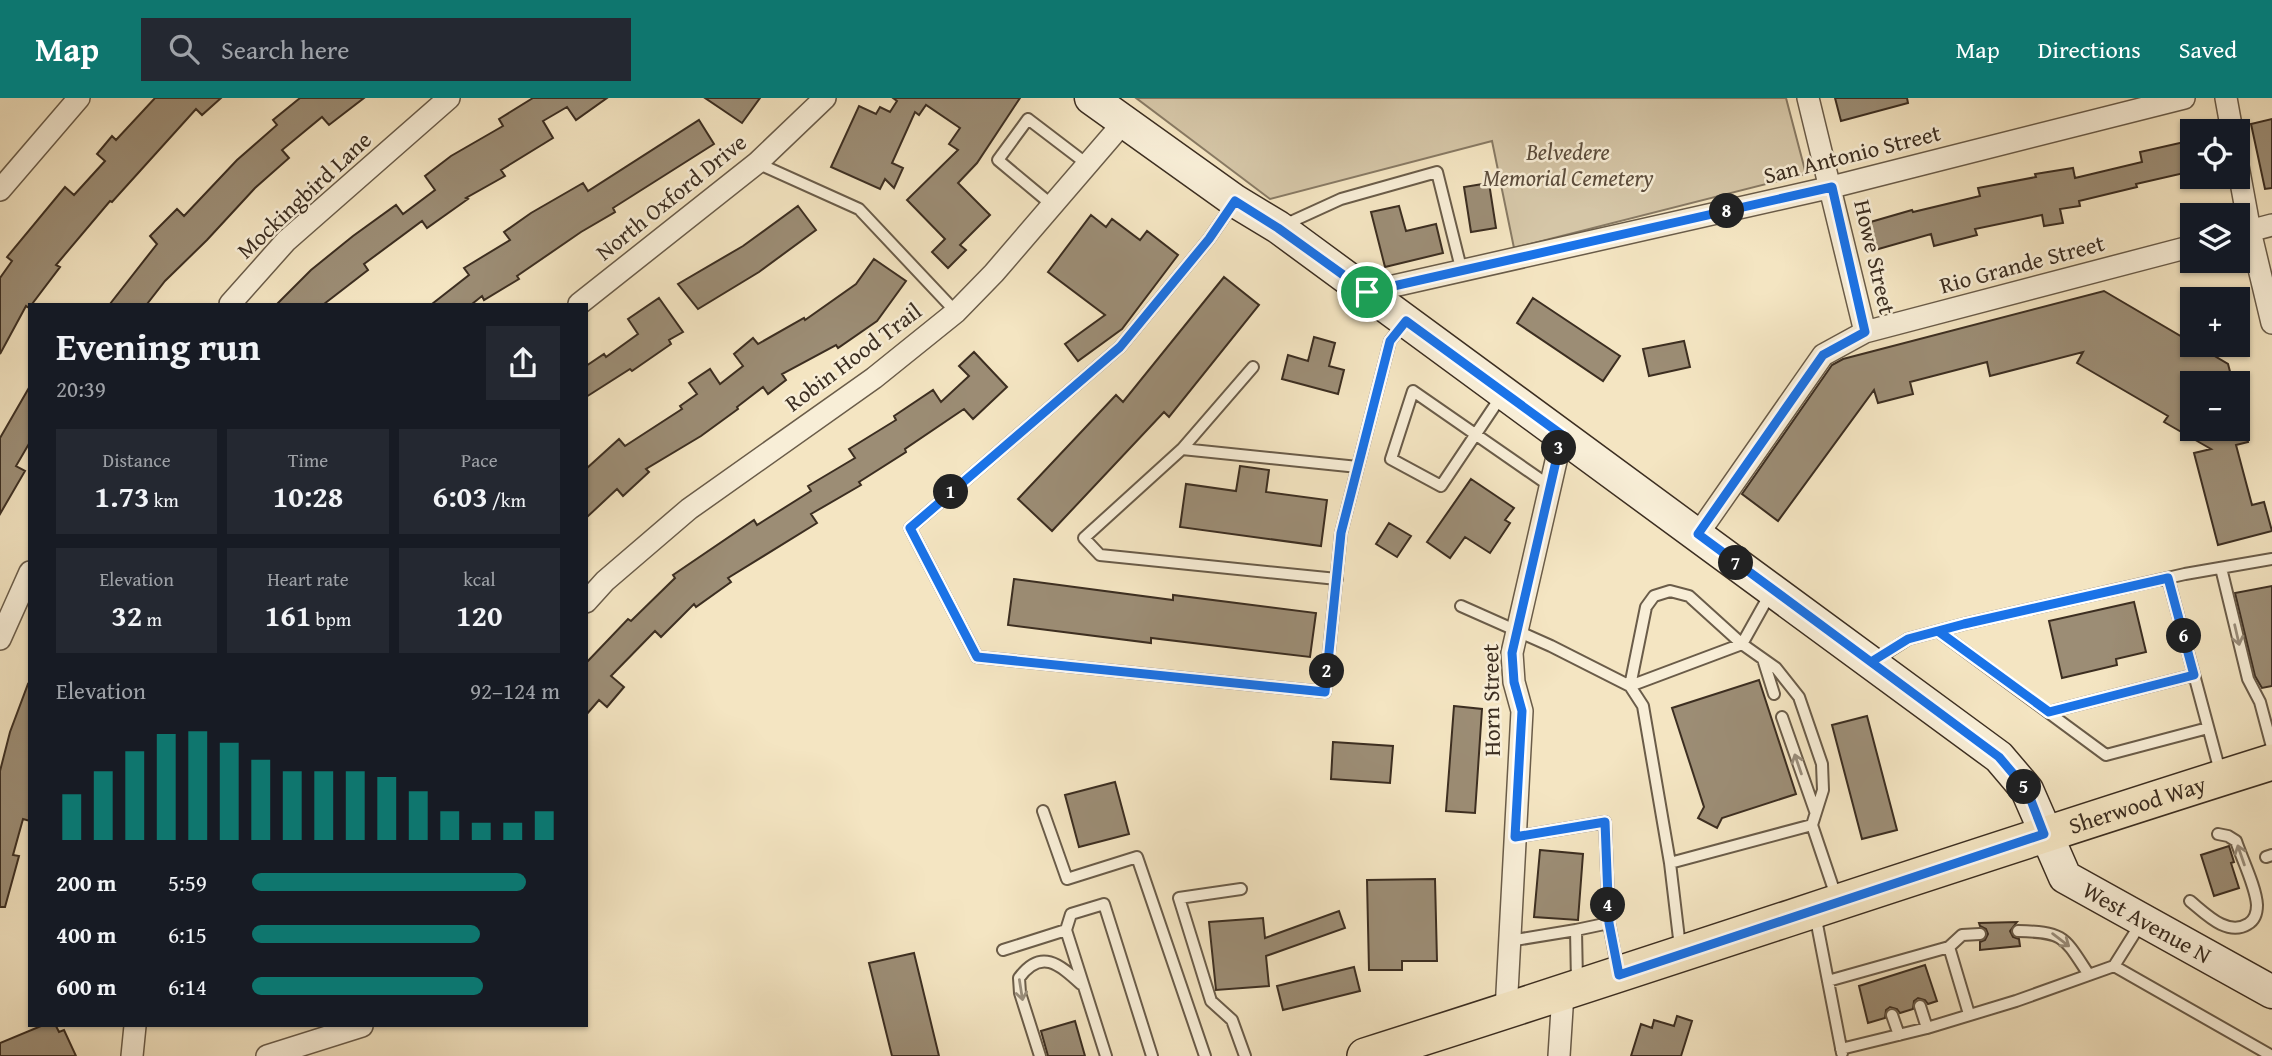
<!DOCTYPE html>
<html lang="en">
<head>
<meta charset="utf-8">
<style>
	body { margin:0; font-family:"Gentium Book Plus",serif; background:#242831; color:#f1f3f6; height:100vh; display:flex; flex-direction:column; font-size:26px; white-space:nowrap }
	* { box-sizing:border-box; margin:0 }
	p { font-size:23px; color:#9ea1a6 }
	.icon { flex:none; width:38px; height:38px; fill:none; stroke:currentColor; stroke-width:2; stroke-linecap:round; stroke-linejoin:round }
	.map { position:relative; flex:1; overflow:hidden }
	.drawer { position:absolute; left:28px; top:205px; width:560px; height:724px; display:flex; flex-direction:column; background:#171b24; border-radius:0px; box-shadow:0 2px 5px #0004 }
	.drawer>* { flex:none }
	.controls { position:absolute; left:2180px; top:21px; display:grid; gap:14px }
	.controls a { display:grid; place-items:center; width:70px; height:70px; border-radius:0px; background:#171b24; box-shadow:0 2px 5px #0004; font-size:35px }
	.pin { position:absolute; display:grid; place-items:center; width:60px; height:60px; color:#fff; margin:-30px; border:4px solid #fff; border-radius:50%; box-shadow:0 2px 7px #0007 }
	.km { position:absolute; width:35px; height:35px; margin:-18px; border-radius:50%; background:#222; color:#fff; font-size:19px; line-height:35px; text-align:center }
	.round { display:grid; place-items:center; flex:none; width:74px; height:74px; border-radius:0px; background:#242831 }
	.headline { display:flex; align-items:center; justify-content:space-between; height:119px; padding:0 28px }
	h1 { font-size:38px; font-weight:600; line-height:52px }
	.metrics { display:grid; grid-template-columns:repeat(3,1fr); gap:10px; height:119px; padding:7px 28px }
	.metrics div { display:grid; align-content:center; border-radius:0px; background:#242831; text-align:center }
	.metrics b { font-size:30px; font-weight:600 }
	.metrics small { font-size:19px; font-weight:400 }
	.metrics p { font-size:19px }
	.chart { height:196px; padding:14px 28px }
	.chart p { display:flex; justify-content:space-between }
	.chart svg { width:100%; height:126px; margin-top:7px; stroke:#0f766e; stroke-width:6 }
	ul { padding:0 28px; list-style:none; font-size:23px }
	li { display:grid; grid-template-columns:112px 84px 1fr; align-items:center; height:52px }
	li i { height:18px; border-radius:9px; background:#0f766e }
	header { display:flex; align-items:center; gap:42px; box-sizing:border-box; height:98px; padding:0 35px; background:#0f766e; color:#fff }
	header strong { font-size:33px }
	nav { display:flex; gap:38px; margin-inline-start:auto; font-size:24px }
	.search { width:490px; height:63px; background:#242831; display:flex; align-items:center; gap:18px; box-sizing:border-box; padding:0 24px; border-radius:0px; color:#9ea1a6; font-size:26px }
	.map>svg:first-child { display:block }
	.green { fill:#d5c6a7; stroke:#887a64; stroke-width:2 }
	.building { fill:#9c8d75; stroke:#3c2e21; stroke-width:2 }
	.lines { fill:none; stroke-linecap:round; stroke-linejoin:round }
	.service-casing { stroke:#6a5c49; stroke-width:14 }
	.minor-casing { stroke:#6a5c49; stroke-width:24 }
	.secondary-casing { stroke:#3c2e21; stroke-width:35 }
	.primary-casing { stroke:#3c2e21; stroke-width:38 }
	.service { stroke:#f8eed7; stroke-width:10 }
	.minor { stroke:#f8eed7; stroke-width:21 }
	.secondary { stroke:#f8eed7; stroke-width:32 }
	.primary { stroke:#f4e5c2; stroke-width:35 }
	.oneway { stroke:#9a8e7c }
	.route-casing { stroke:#fff; stroke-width:14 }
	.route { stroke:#1a73e8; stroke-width:9 }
	.labels { text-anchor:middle; stroke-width:5; stroke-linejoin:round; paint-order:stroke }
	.park-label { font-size:23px; font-style:italic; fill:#5b4c3c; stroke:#f8eed7 }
	.street-label { font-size:23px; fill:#3c2e21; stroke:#f8eed7 }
</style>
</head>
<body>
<header>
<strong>Map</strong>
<div class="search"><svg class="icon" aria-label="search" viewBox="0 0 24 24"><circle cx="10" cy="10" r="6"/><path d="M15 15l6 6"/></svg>Search here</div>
<nav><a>Map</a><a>Directions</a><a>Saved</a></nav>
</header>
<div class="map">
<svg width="2272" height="958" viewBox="0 0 2272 958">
	<rect width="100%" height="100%" fill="#f4e5c2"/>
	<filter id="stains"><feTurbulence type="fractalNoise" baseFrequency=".00286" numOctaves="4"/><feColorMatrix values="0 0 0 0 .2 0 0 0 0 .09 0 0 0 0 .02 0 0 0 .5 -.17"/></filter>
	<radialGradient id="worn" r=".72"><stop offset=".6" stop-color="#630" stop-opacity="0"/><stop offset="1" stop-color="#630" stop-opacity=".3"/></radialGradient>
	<path class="green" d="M 1136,0 L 1786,0 L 1806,76 L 1514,150 L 1492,43 L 1270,101 Z"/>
	<path class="building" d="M 155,0 L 221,0 L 202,17 L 196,11 L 112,104 L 110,103 L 56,167 L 60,169 L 32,206 L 30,206 L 29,210 L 26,208 L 0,256 L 0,180 L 12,163 L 7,159 L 65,89 L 74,97 L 105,63 L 97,56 L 112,38 L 116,42 Z
		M 300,0 L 364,0 L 329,27 L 322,19 L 282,52 L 289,60 L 255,90 L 207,142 L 165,183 L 147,206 L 110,206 L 157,146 L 150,138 L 177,111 L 184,118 L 237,62 L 277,27 L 273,22 Z
		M 533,0 L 607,0 L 576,22 L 567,9 L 543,23 L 553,40 L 501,72 L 505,78 L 466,100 L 468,101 L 427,130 L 422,123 L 364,166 L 368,172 L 324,206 L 277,206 L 311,172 L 353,138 L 396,107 L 403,116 L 435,92 L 425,78 L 451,58 L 503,28 L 499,21 Z
		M 705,0 L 760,0 L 742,25 Z
		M 893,0 L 1020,0 L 977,65 L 958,85 L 990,117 L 960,147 L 966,152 L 948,170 L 932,154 L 945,141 L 907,102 L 958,52 L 949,46 L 960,30 L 926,7 L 919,17 L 915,14 L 892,65 L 903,70 L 894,90 L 885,81 L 880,91 L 831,69 L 859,8 L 876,16 L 880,9 L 890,14 L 897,3 Z
		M 1835,0 L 1907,0 L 1908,5 L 1841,23 Z
		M 2272,21 L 2272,90 L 2265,91 L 2251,26 Z
		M 699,22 L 714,46 L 613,110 L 615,114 L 581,134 L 517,178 L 519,181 L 484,202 L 482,198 L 472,206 L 432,206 L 469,177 L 464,170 L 510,142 L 504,134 L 531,115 L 583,85 L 588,93 Z
		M 2193,42 L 2193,73 L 2136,86 L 2137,89 L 2079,103 L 2080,108 L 2060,111 L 2063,125 L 2044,128 L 2042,117 L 1975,131 L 1977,137 L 1934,148 L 1931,136 L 1875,152 L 1867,125 L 1912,112 L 1913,114 L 1980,98 L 1978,90 L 2036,79 L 2035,76 L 2073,70 L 2075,80 L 2142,64 L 2140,54 Z
		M 1489,85 L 1496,130 L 1471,134 L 1464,89 Z
		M 798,108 L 816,132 L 759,174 L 698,211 L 678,186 L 743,148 Z
		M 1399,108 L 1406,133 L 1436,126 L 1443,155 L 1385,169 L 1371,114 Z
		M 1091,117 L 1106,129 L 1112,121 L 1140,142 L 1147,133 L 1178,157 L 1122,231 L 1078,263 L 1065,246 L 1105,217 L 1048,174 Z
		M 874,161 L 906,183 L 877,223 L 838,250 L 836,247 L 782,276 L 786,282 L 768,296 L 763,289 L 737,309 L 738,311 L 701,338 L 646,371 L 649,374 L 623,398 L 617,391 L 586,420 L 586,371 L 619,341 L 625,348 L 682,311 L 680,308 L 697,296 L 689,285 L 710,271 L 720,286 L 743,268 L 734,256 L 753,240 L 758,246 L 804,220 L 805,222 L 856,186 Z
		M 1224,179 L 1259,207 L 1169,319 L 1164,314 L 1052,433 L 1018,401 L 1116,297 L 1123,304 Z
		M 2104,193 L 2228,266 L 2233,285 L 2193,285 L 2193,331 L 2245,331 L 2248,344 L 2236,347 L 2252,407 L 2264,404 L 2272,433 L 2218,447 L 2194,355 L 2211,351 L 2164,324 L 2168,318 L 2077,265 L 2083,254 L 1990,278 L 1987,264 L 1910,284 L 1913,296 L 1878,305 L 1874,292 L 1778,423 L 1742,396 L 1832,267 L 1843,261 Z
		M 659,200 L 683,234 L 669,242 L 671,246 L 632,273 L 630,271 L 586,299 L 586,268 L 604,256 L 606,259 L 638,236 L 628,221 Z
		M 1533,200 L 1620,258 L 1603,283 L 1517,225 Z
		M 1314,239 L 1335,245 L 1329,268 L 1344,272 L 1338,296 L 1282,281 L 1288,257 L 1308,263 Z
		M 1684,243 L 1690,269 L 1649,278 L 1643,251 Z
		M 974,254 L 1007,289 L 973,321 L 964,311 L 905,351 L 906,354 L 859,384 L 861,387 L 811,416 L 817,425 L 728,480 L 731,484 L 696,509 L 694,506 L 661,539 L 655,533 L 611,578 L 624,589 L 607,609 L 599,602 L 586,617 L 586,565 L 628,521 L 631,523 L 675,480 L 673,477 L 754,422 L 757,427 L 811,393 L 808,388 L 855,360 L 849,351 L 896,322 L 894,318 L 933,292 L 941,304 L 969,278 L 959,268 Z
		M 30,288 L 30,344 L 16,368 L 25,373 L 0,416 L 0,340 Z
		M 1240,368 L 1269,372 L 1266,394 L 1327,402 L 1321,448 L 1180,429 L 1186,386 L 1236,393 Z
		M 1471,381 L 1514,410 L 1505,422 L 1510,425 L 1490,455 L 1465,439 L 1450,460 L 1427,444 Z
		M 1389,425 L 1411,438 L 1397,459 L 1376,446 Z
		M 1014,481 L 1173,502 L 1173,497 L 1316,515 L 1310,559 L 1151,540 L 1151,545 L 1008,527 Z
		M 2272,488 L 2272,588 L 2262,590 L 2255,578 L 2235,495 Z
		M 2134,504 L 2146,554 L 2116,561 L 2117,567 L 2062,580 L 2049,523 Z
		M 1759,582 L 1796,696 L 1722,720 L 1717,730 L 1698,720 L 1704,709 L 1672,610 Z
		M 28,586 L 30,587 L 30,723 L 23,721 L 13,757 L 19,758 L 5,809 L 0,809 L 0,673 L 10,634 Z
		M 1454,608 L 1482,611 L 1475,715 L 1446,713 Z
		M 1867,618 L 1897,732 L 1862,741 L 1832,627 Z
		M 1333,644 L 1393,648 L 1390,685 L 1331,681 Z
		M 1115,684 L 1129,736 L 1079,749 L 1065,697 Z
		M 2229,748 L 2234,764 L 2231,765 L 2239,790 L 2214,798 L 2201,757 Z
		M 1540,752 L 1583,756 L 1578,822 L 1534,819 Z
		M 1435,781 L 1437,863 L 1402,863 L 1402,872 L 1369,872 L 1367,782 Z
		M 1339,813 L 1345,830 L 1266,858 L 1269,888 L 1216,892 L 1209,824 L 1263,820 L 1265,840 Z
		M 2017,824 L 2010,833 L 2013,839 L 2019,841 L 2020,848 L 1980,852 L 1980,844 L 1985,842 L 1988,836 L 1986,831 L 1980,828 L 1979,825 Z
		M 914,855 L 939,958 L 892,958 L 869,865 Z
		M 1925,867 L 1937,903 L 1928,906 L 1925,902 L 1918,900 L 1914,903 L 1913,911 L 1900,915 L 1897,911 L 1890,909 L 1886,912 L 1885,920 L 1868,925 L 1859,888 Z
		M 1354,869 L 1360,893 L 1283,912 L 1277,888 Z
		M 1677,918 L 1692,923 L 1681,958 L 1631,958 L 1641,926 L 1652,930 L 1654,922 L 1674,928 Z
		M 1075,923 L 1085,958 L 1048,958 L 1041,933 Z
		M 41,928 L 56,928 L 59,934 L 64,932 L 76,958 L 0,958 L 0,945 Z"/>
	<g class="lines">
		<defs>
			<path id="service" d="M 757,65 L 859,111 L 956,214
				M 1233,106 L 1209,141 L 1120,249 L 910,430 L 977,559 L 1325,594 L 1341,435 L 1390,243 L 1404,225
				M 1052,107 L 998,62 L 1028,21 L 1087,66
				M 1284,127 L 1341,101 L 1437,74 L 1462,174
				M 1253,269 L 1182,351 L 1358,369
				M 1502,297 L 1441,388 L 1391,361 L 1413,293 L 1550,388
				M 1182,351 L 1084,440 L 1100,457 L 1337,481
				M 2221,470 L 2248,581 L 2260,604 L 2272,649
				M 2168,480 L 2221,677
				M 1461,508 L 1551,548 L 1630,588 L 1643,608 L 1670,765 L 1812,727 L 1837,801
				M 1938,533 L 2106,657 L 2208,630
				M 1763,561 L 1774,596
				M 1874,563 L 1908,541 L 1964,526 L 2185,476 L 2272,461
				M 1630,588 L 1742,546 L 1776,570 L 1799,599 L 1822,666 L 1823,692 L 1812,727
				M 1630,588 L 1646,509 L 1654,498 L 1670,493 L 1689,498 L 1742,546 L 1770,496
				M 2049,614 L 2194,577
				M 1782,619 L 1815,713
				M 1043,713 L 1067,781 L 1137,759 L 1205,958
				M 1515,739 L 1605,724 L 1609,825
				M 2266,759 L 2272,757
				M 1670,765 L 1680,849
				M 1241,791 L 1179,800 L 1211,903 L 1232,922 L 1245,958
				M 2190,803 C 2205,815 2227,839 2248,826 C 2255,822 2257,815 2257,807 C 2256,789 2242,761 2236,743 L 2228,738 L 2218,736
				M 1815,816 L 1842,955
				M 1066,832 L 1071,816 L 1104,806 L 1152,958
				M 2018,833 C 2065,834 2064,839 2089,877
				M 1509,843 L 1576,832
				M 1949,849 L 1962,837 L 1980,836
				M 1003,852 L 1066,832 L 1106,958
				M 2114,868 L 2272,958
				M 1828,883 L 1949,849 L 1969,916
				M 1577,884 L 1576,832 L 1609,825 L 1618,873
				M 1920,908 L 1927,930
				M 1892,917 L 1899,937
				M 1841,951 L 1927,930 L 2016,903 L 2114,868 L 2141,825
				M 1040,958 L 1020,895 L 1019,880 C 1041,850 1059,866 1081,886"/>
			<path id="minor" d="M 2226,0 L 2232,33
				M 2238,68 L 2250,133 L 2272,225
				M 0,92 L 79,0
				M 2238,136 L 2272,127
				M 1367,194 L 1832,89 L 2184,0
				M 230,206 L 286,143 L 449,0
				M 579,206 L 757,65 L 825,0
				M 1865,234 L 2193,148
				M 1698,436 L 1823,257 L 1865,234 L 1808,0
				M 586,504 L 605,483 L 689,411 L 874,280 L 956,214 L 994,175 L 1123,25
				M 0,541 L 30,474
				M 1506,913 L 1522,613 L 1514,584 L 1512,555 L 1562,337
				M 132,958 L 135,928
				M 267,958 L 362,928
				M 1559,958 L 1563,895"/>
			<g id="secondary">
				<path id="s1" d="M 1091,0 L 1235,103 L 1278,129 L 1999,659 L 2027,692 L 2065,779 L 2272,894"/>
			</g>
			<g id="primary">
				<path id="s2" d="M 1365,958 C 1668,862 1969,759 2272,664"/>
			</g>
		</defs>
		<use href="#service" class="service-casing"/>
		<use href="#minor" class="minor-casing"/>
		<use href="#secondary" class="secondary-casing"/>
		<use href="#primary" class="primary-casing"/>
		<use href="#service" class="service"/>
		<use href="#minor" class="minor"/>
		<use href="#secondary" class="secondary"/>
		<use href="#primary" class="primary"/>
	</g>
	<defs><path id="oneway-shaft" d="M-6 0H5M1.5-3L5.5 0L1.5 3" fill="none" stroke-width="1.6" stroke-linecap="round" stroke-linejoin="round" transform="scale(1.75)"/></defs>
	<g class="oneway">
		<use href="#oneway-shaft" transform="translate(2237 537) rotate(77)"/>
		<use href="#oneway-shaft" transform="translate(1798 666) rotate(-109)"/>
		<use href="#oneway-shaft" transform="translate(2241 757) rotate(-109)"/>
		<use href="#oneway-shaft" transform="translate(2061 842) rotate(37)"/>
		<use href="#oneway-shaft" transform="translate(1021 892) rotate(81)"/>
	</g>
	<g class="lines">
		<defs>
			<path id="route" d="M 1367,194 L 1278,130 L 1235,103 L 1209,141 L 1120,249 L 910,430 L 977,559 L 1325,594 L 1341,435 L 1390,243 L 1406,223 L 1562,337 L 1512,555 L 1514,584 L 1522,613 L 1515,739 L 1605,724 L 1609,825 L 1619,877 L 2044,736 L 2027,692 L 1999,659 L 1871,564 L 1908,541 L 1964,526 L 2168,480 L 2194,577 L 2049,614 L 1938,533 L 1908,541 L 1871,564 L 1698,436 L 1823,257 L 1865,234 L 1832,89 L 1367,194"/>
		</defs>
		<use href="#route" class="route-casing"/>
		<use href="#route" class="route"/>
	</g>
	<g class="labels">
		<g class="park-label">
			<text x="1568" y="62">Belvedere<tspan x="1568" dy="26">Memorial Cemetery</tspan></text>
		</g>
		<g class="street-label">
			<text transform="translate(1852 56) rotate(-14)" y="8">San Antonio Street</text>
			<text transform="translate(304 97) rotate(-43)" y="8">Mockingbird Lane</text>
			<text transform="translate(671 99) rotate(-39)" y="8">North Oxford Drive</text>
			<text transform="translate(1875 159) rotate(77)" y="8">Howe Street</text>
			<text transform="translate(2022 166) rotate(-15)" y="8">Rio Grande Street</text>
			<text transform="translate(853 259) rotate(-37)" y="8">Robin Hood Trail</text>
			<text transform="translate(1491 602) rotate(-91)" y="8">Horn Street</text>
			<text dy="8" stroke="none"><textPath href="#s2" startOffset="812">Sherwood Way</textPath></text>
			<text dy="8" stroke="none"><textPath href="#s1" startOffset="1354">West Avenue N</textPath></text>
		</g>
	</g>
	<rect width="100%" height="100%" filter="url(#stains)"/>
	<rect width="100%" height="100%" fill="url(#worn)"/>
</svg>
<div class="controls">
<a><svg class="icon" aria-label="locate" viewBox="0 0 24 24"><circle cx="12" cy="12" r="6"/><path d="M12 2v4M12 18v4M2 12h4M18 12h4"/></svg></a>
<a><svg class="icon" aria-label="layers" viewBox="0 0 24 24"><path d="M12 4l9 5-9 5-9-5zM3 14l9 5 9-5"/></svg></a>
<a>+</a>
<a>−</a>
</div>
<div class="pin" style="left:1367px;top:194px;background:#1e9e55"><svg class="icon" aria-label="arrive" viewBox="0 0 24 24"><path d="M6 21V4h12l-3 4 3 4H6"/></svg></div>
<b class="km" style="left:951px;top:394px">1</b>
<b class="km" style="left:1327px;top:573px">2</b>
<b class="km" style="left:1559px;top:350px">3</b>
<b class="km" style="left:1608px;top:807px">4</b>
<b class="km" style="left:2024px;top:689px">5</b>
<b class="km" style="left:2184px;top:538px">6</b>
<b class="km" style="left:1736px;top:465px">7</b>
<b class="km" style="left:1727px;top:113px">8</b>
<section class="drawer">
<div class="headline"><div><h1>Evening run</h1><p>20:39</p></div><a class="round"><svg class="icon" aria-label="share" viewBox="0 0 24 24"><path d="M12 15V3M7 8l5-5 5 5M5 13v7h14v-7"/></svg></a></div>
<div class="metrics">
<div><p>Distance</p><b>1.73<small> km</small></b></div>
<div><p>Time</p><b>10:28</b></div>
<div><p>Pace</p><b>6:03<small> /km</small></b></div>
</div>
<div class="metrics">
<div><p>Elevation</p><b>32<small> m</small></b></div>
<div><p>Heart rate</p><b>161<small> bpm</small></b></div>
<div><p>kcal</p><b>120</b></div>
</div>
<div class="chart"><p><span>Elevation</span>92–124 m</p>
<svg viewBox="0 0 160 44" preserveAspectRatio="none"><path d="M5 44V28M15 44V20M25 44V13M35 44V7M45 44V6M55 44V10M65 44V16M75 44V20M85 44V20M95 44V20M105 44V22M115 44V27M125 44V34M135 44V38M145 44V38M155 44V34"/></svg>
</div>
<ul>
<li><b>200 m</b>5:59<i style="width:89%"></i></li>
<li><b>400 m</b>6:15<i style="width:74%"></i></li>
<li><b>600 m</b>6:14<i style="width:75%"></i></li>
</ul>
</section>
</div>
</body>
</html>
